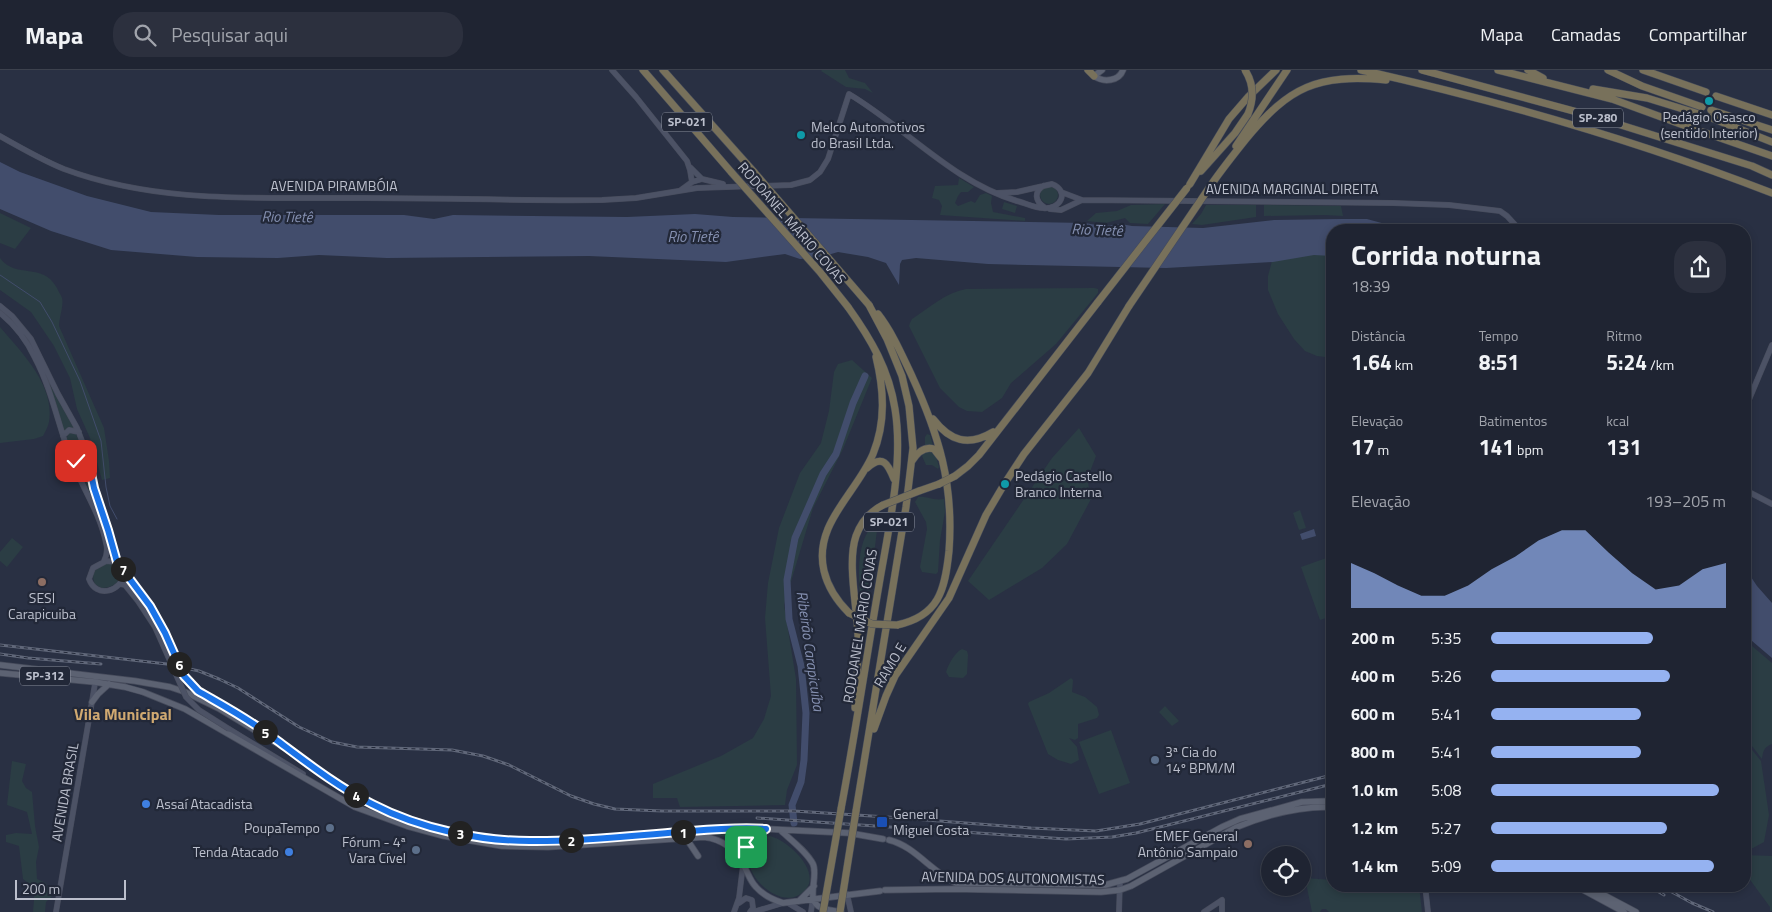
<!DOCTYPE html>
<html lang="pt">
<head>
<meta charset="utf-8">
<style>
	body { margin:0; font-family:"Titillium Web",sans-serif; background:#2c303e; color:#f1f3f6; height:100vh; display:flex; flex-direction:column; font-size:19px; white-space:nowrap }
	* { box-sizing:border-box; margin:0 }
	p { font-size:16px; color:#a1a4ac }
	.icon { flex:none; width:28px; height:28px; fill:none; stroke:currentColor; stroke-width:2; stroke-linecap:round; stroke-linejoin:round }
	.map { position:relative; flex:1; overflow:hidden }
	.panel { position:absolute; left:1326px; top:154px; width:425px; height:668px; display:flex; flex-direction:column; background:#1f2432; border-radius:20px; box-shadow:0 2px 8px #0003,0 0 0 1px #3c414d }
	.panel>* { flex:none }
	.tools { position:absolute; left:1261px; top:776px; display:grid; gap:10px }
	.tools a { display:grid; place-items:center; width:50px; height:50px; border-radius:50%; background:#1f2432; box-shadow:0 2px 8px #0003,0 0 0 1px #3c414d; font-size:25px }
	.scale { position:absolute; left:15px; bottom:12px; width:111px; box-sizing:border-box; padding-left:5px; border:2px solid #bbbfcc; border-top:0; font-size:14px; line-height:18px; white-space:nowrap; color:#bbbfcc; -webkit-text-stroke:4px #222838; paint-order:stroke }
	.pin { position:absolute; display:grid; place-items:center; width:42px; height:42px; color:#fff; margin:-21px; border-radius:10px; box-shadow:0 2px 8px #0006 }
	.km { position:absolute; width:25px; height:25px; margin:-12px; border-radius:50%; background:#222; color:#fff; font-size:14px; line-height:25px; text-align:center }
	.round { display:grid; place-items:center; flex:none; width:52px; height:52px; border-radius:20px; background:#2c303e }
	.overview { display:flex; align-items:center; justify-content:space-between; height:85px; padding:0 25px }
	h1 { font-size:28px; font-weight:700; line-height:38px }
	.figures { display:grid; grid-template-columns:repeat(3,1fr); gap:8px; height:85px; padding:5px 25px }
	.figures div { display:grid; align-content:center }
	.figures b { font-size:21px; font-weight:700 }
	.figures small { font-size:14px; font-weight:400 }
	.figures p { font-size:14px }
	.chart { height:140px; padding:10px 25px }
	.chart p { display:flex; justify-content:space-between }
	.chart svg { width:100%; height:90px; margin-top:5px; fill:#95b2f1; opacity:.7 }
	ul { padding:0 25px; list-style:none; font-size:16px }
	li { display:grid; grid-template-columns:80px 60px 1fr; align-items:center; height:38px }
	li i { height:12px; border-radius:6px; background:#95b2f1 }
	header { display:flex; align-items:center; gap:30px; box-sizing:border-box; height:70px; padding:0 25px; background:#1f2432; border-bottom:1px solid #3c414d }
	header strong { font-size:24px }
	nav { display:flex; gap:28px; margin-inline-start:auto; font-size:18px }
	.search { width:350px; height:45px; background:#2c303e; display:flex; align-items:center; gap:12px; box-sizing:border-box; padding:0 18px; border-radius:20px; color:#a1a4ac; font-size:19px }
	.map>svg:first-child { display:block }
	.green { fill:#2b3d44 }
	.water { fill:#424d6c }
	.lines { fill:none; stroke-linecap:round; stroke-linejoin:round }
	.stream { stroke:#424d6c; stroke-width:1 }
	.river { stroke:#424d6c; stroke-width:7 }
	.secondary-casing { stroke:#474c5c; stroke-width:6 }
	.primary-casing { stroke:#474c5c; stroke-width:7 }
	.highway-casing { stroke:#454b5a; stroke-width:8 }
	.secondary { stroke:#4c5265; stroke-width:5 }
	.primary { stroke:#5c6272; stroke-width:5.5 }
	.highway { stroke:#78715b; stroke-width:7 }
	.rail-casing { stroke:#606779; stroke-width:3 }
	.rail { stroke:#222838; stroke-width:1; stroke-dasharray:4; stroke-linecap:butt }
	.secondary-bridge-casing { stroke:#474c5c; stroke-width:6; stroke-linecap:butt }
	.highway-bridge-casing { stroke:#454b5a; stroke-width:8; stroke-linecap:butt }
	.secondary-bridge { stroke:#4c5265; stroke-width:5 }
	.highway-bridge { stroke:#78715b; stroke-width:7 }
	.route-casing { stroke:#fff; stroke-width:10 }
	.route { stroke:#1a73e8; stroke-width:6 }
	.culture-dot { fill:#0f9aa8; stroke:#222838; stroke-width:2 }
	.education-dot { fill:#8d6e63; stroke:#222838; stroke-width:2 }
	.service-dot { fill:#5c6f8a; stroke:#222838; stroke-width:2 }
	.shop-dot { fill:#3f7fe0; stroke:#222838; stroke-width:2 }
	.transit-dot { fill:#1a4fb4; stroke:#222838; stroke-width:2 }
	.labels { text-anchor:middle; stroke-width:4.5; stroke-linejoin:round; paint-order:stroke }
	.shield { fill:#222838; stroke:#8d92a0; stroke-width:1 }
	.shield-label { font-size:12px; font-weight:bold; fill:#bbbfcc }
	.poi-label { font-size:14px; fill:#bbbfcc; stroke:#222838; text-anchor:start }
	.street-label { font-size:14px; fill:#bbbfcc; stroke:#222838 }
	.water-label { font-size:15px; font-style:italic; fill:#8590b1; stroke:#222838 }
	.quarter-label { font-size:16px; font-weight:bold; fill:#d0a971; stroke:#222838 }
</style>
</head>
<body>
<header>
<strong>Mapa</strong>
<div class="search"><svg class="icon" aria-label="search" viewBox="0 0 24 24"><circle cx="10" cy="10" r="6"/><path d="M15 15l6 6"/></svg>Pesquisar aqui</div>
<nav><a>Mapa</a><a>Camadas</a><a>Compartilhar</a></nav>
</header>
<div class="map">
<svg width="1772" height="842" viewBox="0 0 1772 842">
	<rect width="100%" height="100%" fill="#293043"/>
	<path class="green" d="M 822,0 L 845,0 L 849,8 L 865,13 L 873,23 L 865,19 L 846,17 L 821,1 Z
		M 959,108 L 974,117 L 968,122 L 961,122 L 958,126 L 955,133 L 958,136 L 971,131 L 975,133 L 980,125 L 986,123 L 992,126 L 991,133 L 993,142 L 1025,148 L 1025,151 L 940,145 L 942,136 L 939,130 L 932,128 L 935,116 L 958,115 Z
		M1040 125a9 9 0 1 1 18 0a9 9 0 1 1-18 0Z
		M 1004,132 L 1017,136 L 1015,143 L 1002,139 Z
		M 1165,134 L 1148,154 L 1130,153 L 1125,148 L 1106,153 L 1087,151 L 1096,143 L 1117,141 L 1131,135 Z
		M 1206,135 L 1256,135 L 1256,147 L 1202,155 L 1192,154 L 1201,144 Z
		M 1264,135 L 1341,136 L 1343,146 L 1325,145 L 1264,146 Z
		M 0,143 L 31,158 L 15,179 L 0,173 Z
		M 1332,183 L 1332,290 L 1332,288 L 1317,286 L 1305,281 L 1294,269 L 1278,244 L 1268,220 L 1268,206 L 1272,191 L 1298,184 Z
		M 0,188 C 16,210 42,191 57,218 C 58,221 61,225 62,228 C 64,235 59,248 59,256 L 104,358 L 109,391 L 110,408 L 102,410 L 90,368 L 77,339 L 70,308 L 54,276 L 31,242 L 0,220 Z
		M 1094,218 L 1098,219 L 1098,223 L 1056,274 L 1011,313 L 1002,328 L 982,342 L 967,341 L 959,337 L 940,318 L 909,256 L 910,253 L 912,249 C 929,238 945,223 966,219 Z
		M 0,239 C 27,260 38,290 53,320 C 59,333 67,345 74,358 L 67,359 L 63,362 L 36,287 L 0,241 Z
		M 0,257 C 22,283 55,315 49,352 C 48,357 45,362 43,366 L 34,369 L 0,373 Z
		M 852,290 L 872,308 L 843,379 L 813,438 L 784,535 L 796,609 L 797,695 L 787,720 L 785,735 L 680,737 L 677,728 L 653,728 L 653,714 L 721,686 L 753,668 L 764,649 L 771,626 L 765,548 L 768,513 L 779,458 L 800,403 L 821,373 L 829,341 L 834,302 L 838,294 Z
		M 1079,358 L 1096,386 L 1091,399 L 1088,412 L 1091,429 L 1067,474 L 1042,498 L 989,530 L 968,511 L 1052,388 Z
		M 69,363 L 76,364 L 83,382 L 78,389 L 74,388 L 66,369 Z
		M 927,364 L 930,365 L 939,397 L 938,399 L 932,395 L 926,395 L 922,386 L 925,376 L 925,367 Z
		M 86,389 L 95,430 L 94,431 L 75,394 L 80,393 Z
		M 918,427 C 927,426 933,431 944,429 L 945,442 L 940,470 L 938,502 L 936,504 L 922,502 L 920,497 L 927,459 L 926,452 L 915,432 Z
		M 1300,440 L 1306,458 L 1299,460 L 1293,443 Z
		M 873,454 L 878,455 L 877,460 L 867,544 L 864,546 L 861,544 C 860,515 853,478 873,454 Z
		M 12,468 L 23,477 L 7,497 L 0,491 L 0,482 Z
		M 1332,486 L 1332,546 L 1320,550 L 1301,497 Z
		M 106,494 L 111,494 L 118,498 L 121,506 C 117,515 110,518 101,518 L 95,514 C 90,503 96,497 106,494 Z
		M 1745,570 L 1772,593 L 1772,674 C 1764,677 1763,681 1762,689 L 1745,667 Z
		M 962,579 L 967,581 L 968,585 L 967,604 L 963,608 L 949,607 L 946,602 C 948,595 955,582 962,579 Z
		M 1071,608 L 1073,610 L 1072,622 L 1085,627 L 1097,637 L 1099,645 L 1097,648 L 1078,654 L 1078,668 L 1075,670 L 1069,668 L 1077,677 L 1079,690 L 1071,694 L 1058,690 L 1048,684 L 1028,634 L 1029,632 L 1049,623 Z
		M 1165,636 L 1179,651 L 1172,656 L 1159,642 Z
		M 1111,660 L 1130,713 L 1099,724 L 1079,672 Z
		M 1745,671 L 1761,691 L 1769,745 L 1764,772 L 1753,778 L 1745,778 Z
		M 12,691 L 26,694 L 22,711 L 26,718 L 32,722 L 35,756 L 39,777 L 36,792 L 37,809 L 46,813 L 52,826 L 46,832 L 45,842 L 33,842 L 35,818 L 23,809 L 19,776 L 6,772 L 6,765 L 16,763 L 32,764 L 27,742 L 7,735 Z
		M 739,762 L 748,764 L 741,778 L 730,768 L 709,763 Z
		M 770,766 C 791,771 830,810 797,826 C 769,839 720,779 770,766 Z
		M 1745,785 L 1772,786 L 1772,841 L 1770,841 L 1770,837 L 1745,803 Z
		M 1305,808 L 1332,810 L 1332,815 L 1419,815 L 1422,842 L 1329,842 L 1326,839 L 1322,839 L 1320,842 L 1312,842 Z"/>
	<path class="water" d="M 0,92 L 20,102 L 87,126 L 151,142 L 219,145 L 404,145 L 434,149 L 453,145 L 627,147 L 695,144 L 733,147 L 1085,153 L 1102,156 L 1121,154 L 1132,156 L 1203,158 L 1274,150 L 1341,149 L 1367,149 L 1407,160 L 1332,160 L 1332,186 L 1314,185 L 1273,192 L 1166,198 L 988,194 L 916,188 L 902,190 L 900,194 L 899,215 L 886,193 L 868,187 L 838,182 L 821,187 L 800,189 L 785,184 L 726,192 L 589,186 L 387,188 L 319,185 L 278,188 L 197,187 L 111,180 L 51,161 L 0,139 Z
		M 1314,459 L 1316,466 L 1302,470 L 1300,464 Z
		M 1745,498 L 1757,516 L 1772,533 L 1772,588 L 1745,565 Z"/>
	<g class="lines">
		<path class="stream" d="M 0,205 L 40,232 L 52,252 L 80,311 L 101,371 L 106,417 L 110,436 L 117,449"/>
		<path class="river" d="M 794,753 L 792,735 L 801,712 L 804,690 L 806,643 L 801,596 L 789,549 L 787,510 L 795,468 L 823,404 L 836,384 L 853,333 L 865,306"/>
		<defs>
			<path id="secondary" d="M 612,0 L 636,27 L 687,91 L 690,100 L 692,112
				M 0,66 C 21,78 42,90 64,99 C 160,135 264,127 364,128 C 443,128 523,131 602,130 L 636,128 L 697,118 L 791,115 L 810,110 L 820,102 L 828,89 L 849,24 C 906,58 953,112 1017,131 C 1026,133 1034,138 1043,138 C 1061,140 1070,121 1052,114 L 1017,122 L 997,123
				M 690,97 L 702,109 L 723,114
				M 1043,116 C 1034,122 1035,131 1044,137
				M 681,120 L 692,112 L 702,109
				M 1061,122 L 1082,130 L 1393,133 L 1449,135 L 1500,141 L 1507,146 L 1520,160
				M 1050,139 L 1061,140 L 1082,130
				M 0,236 L 12,246 L 31,269 L 58,324 L 77,358 L 87,384 L 94,418 L 108,460 L 114,485 L 124,503 C 122,522 96,529 89,509 L 93,498 L 106,491 L 117,492
				M 0,243 C 15,255 27,271 35,288 C 52,320 58,355 71,389 C 82,417 100,443 106,473 C 108,480 107,485 104,491
				M 1745,339 L 1772,275
				M 63,366 L 69,360 L 79,362
				M 72,388 L 76,391 L 82,390 L 87,384
				M 1745,420 L 1772,434
				M 124,502 L 142,526
				M 121,514 L 125,515 L 138,531
				M 231,641 L 282,675
				M 229,659 L 303,704
				M 1425,815 L 1428,842
				M 847,824 L 851,842
				M 739,833 L 746,828 L 752,830 L 753,838 L 750,842
				M 788,833 L 803,842
				M 56,842 L 96,608
				M 734,842 L 739,828 L 743,795
				M 753,842 L 783,833
				M 811,842 L 813,828
				M 1119,842 L 1120,811
				M 1204,842 L 1222,830
				M 1222,842 L 1222,830"/>
			<path id="primary" d="M 1102,0 L 1094,6 C 1104,13 1119,11 1123,0
				M 0,595 L 135,611 L 170,617 L 185,622 L 218,638 L 288,680 L 371,734 L 408,749 L 469,765 L 536,772 L 746,758 L 849,763 L 883,769
				M 0,603 L 95,612 L 125,617 L 143,622 L 185,639 L 355,737 L 407,756 L 444,766 L 502,776 L 548,777 L 704,767 C 722,769 737,780 744,796 C 748,803 750,811 756,817 C 763,825 773,830 783,833 L 880,821
				M 92,632 L 98,624 L 109,614
				M 780,760 C 791,770 806,781 813,794 C 819,807 804,832 822,838 C 828,840 835,841 841,842
				M 683,767 L 688,771 L 698,786
				M 889,770 C 915,776 931,802 956,813 L 1105,815 L 1127,809 L 1222,757 L 1240,749 L 1302,732 L 1332,731
				M 744,794 C 745,779 749,766 764,760
				M 1574,815 L 1624,842
				M 1585,815 L 1636,842
				M 885,820 L 953,819 L 1101,822 L 1120,820 L 1131,816 L 1237,757 C 1266,745 1301,736 1332,737
				M 799,831 L 814,816"/>
			<path id="highway" d="M 643,0 L 732,103
				M 663,0 L 754,102
				M 1088,0 L 1094,6
				M 1361,0 C 1500,31 1638,71 1772,123
				M 1422,0 L 1592,46 L 1752,96 L 1772,105
				M 1498,0 L 1612,29 L 1694,59
				M 1528,0 L 1543,8
				M 1608,0 L 1642,16 L 1702,37
				M 1643,0 L 1706,22
				M 1593,19 L 1647,28 L 1699,44
				M 1716,26 L 1772,45
				M 1711,40 L 1772,60
				M 1709,47 L 1772,72
				M 1703,62 L 1772,86
				M 1236,76 L 1287,0
				M 1201,101 L 1235,63 L 1248,44
				M 1190,114 L 1229,49 L 1248,27 L 1276,0
				M 1211,115 C 1222,99 1234,84 1246,69 C 1290,16 1317,4 1386,10
				M 878,244 C 892,262 901,283 911,304 C 939,365 954,414 949,481 C 945,520 939,546 897,555
				M 933,349 C 950,371 968,377 993,362
				M 912,391 C 917,383 924,376 934,379 L 941,388
				M 867,398 C 883,384 888,394 894,409
				M 955,406 L 968,396 L 979,385 L 1098,232
				M 1007,410 L 1024,384 L 1088,303 L 1129,236
				M 919,421 L 939,414
				M 849,543 C 837,531 828,518 824,501 C 813,454 856,424 873,384 C 886,352 884,320 876,287
				M 855,638 C 856,613 859,589 858,565 C 857,537 847,492 856,466 C 861,452 871,441 883,435
				M 874,659 L 886,626 L 895,606 L 949,528 L 986,445 L 1002,418
				M 841,739 C 855,665 866,590 879,515 C 888,461 904,394 895,339 C 889,300 871,269 848,237
				M 856,741 L 906,437 L 913,378 L 909,336 L 902,306 L 887,269 L 869,235"/>
		</defs>
		<use href="#secondary" class="secondary-casing"/>
		<use href="#primary" class="primary-casing"/>
		<use href="#highway" class="highway-casing"/>
		<use href="#secondary" class="secondary"/>
		<use href="#primary" class="primary"/>
		<use href="#highway" class="highway"/>
		<defs>
			<path id="rail" d="M 0,575 L 167,594 L 199,601 L 219,609 L 238,618 L 299,657 L 332,672 L 357,677 L 452,680 L 483,686 L 509,695 L 571,726 L 594,734 L 615,739 L 662,741 L 794,741 L 887,747 L 1031,758 L 1096,761 L 1140,754 L 1332,705
				M 0,584 L 28,588 L 101,594
				M 757,748 L 1066,769 L 1112,767 L 1136,763 L 1332,714
				M 1647,815 L 1664,825
				M 1659,815 L 1692,833 L 1713,842"/>
		</defs>
		<use href="#rail" class="rail-casing"/>
		<use href="#rail" class="rail"/>
		<defs>
			<path id="secondary-bridge" d="M 142,526 L 161,555 L 187,610 L 198,621 L 231,641
				M 138,531 L 155,557 L 186,627 L 199,640 L 229,659"/>
			<path id="highway-bridge" d="M 1245,0 C 1254,14 1254,29 1248,44
				M 754,102 L 869,235
				M 732,103 L 820,202 L 848,237
				M 1098,232 L 1187,118
				M 1129,236 L 1211,115
				M 939,414 L 955,406
				M 883,435 L 919,421
				M 849,543 L 872,554 L 897,555
				M 823,842 L 841,739
				M 840,842 L 856,741"/>
		</defs>
		<use href="#secondary-bridge" class="secondary-bridge-casing"/>
		<use href="#highway-bridge" class="highway-bridge-casing"/>
		<use href="#secondary-bridge" class="secondary-bridge"/>
		<use href="#highway-bridge" class="highway-bridge"/>
	</g>
	<g class="lines">
		<defs>
			<path id="route" d="M 76,391 L 82,390 L 87,384 L 94,418 L 108,460 L 117,492 L 150,536 L 165,563 L 184,606 L 198,621 C 224,636 252,651 275,669 C 306,692 338,717 372,734 C 420,759 482,772 536,771 C 588,771 640,765 691,761 C 716,759 741,757 766,759 L 755,765 L 746,777"/>
		</defs>
		<use href="#route" class="route-casing"/>
		<use href="#route" class="route"/>
	</g>
	<g class="culture-dot">
		<circle cx="1709" cy="31" r="5"/>
		<circle cx="801" cy="65" r="5"/>
		<circle cx="1005" cy="414" r="5"/>
	</g>
	<g class="education-dot">
		<circle cx="42" cy="512" r="5"/>
		<circle cx="1248" cy="774" r="5"/>
	</g>
	<g class="service-dot">
		<circle cx="1155" cy="690" r="5"/>
		<circle cx="330" cy="758" r="5"/>
		<circle cx="416" cy="780" r="5"/>
	</g>
	<g class="shop-dot">
		<circle cx="146" cy="734" r="5"/>
		<circle cx="289" cy="782" r="5"/>
	</g>
	<rect class="transit-dot" x="876" y="746" width="12" height="12" rx="2.5"/>
	<g class="labels">
		<g class="shield">
			<rect x="1573" y="38.5" width="50" height="19" rx="4"/>
			<rect x="662" y="42.5" width="50" height="19" rx="4"/>
			<rect x="864" y="442.5" width="50" height="19" rx="4"/>
			<rect x="20" y="596.5" width="50" height="19" rx="4"/>
		</g>
		<g class="shield-label">
			<text x="1598" y="52">SP-280</text>
			<text x="687" y="56">SP-021</text>
			<text x="889" y="456">SP-021</text>
			<text x="45" y="610">SP-312</text>
		</g>
		<g class="poi-label">
			<text x="1709" y="52" text-anchor="middle">Pedágio Osasco<tspan x="1709" dy="16">(sentido Interior)</tspan></text>
			<text x="811" y="62">Melco Automotivos<tspan x="811" dy="16">do Brasil Ltda.</tspan></text>
			<text x="1015" y="411">Pedágio Castello<tspan x="1015" dy="16">Branco Interna</tspan></text>
			<text x="42" y="533" text-anchor="middle">SESI<tspan x="42" dy="16">Carapicuiba</tspan></text>
			<text x="1165" y="687">3ª Cia do<tspan x="1165" dy="16">14º BPM/M</tspan></text>
			<text x="156" y="739">Assaí Atacadista</text>
			<text x="893" y="749">General<tspan x="893" dy="16">Miguel Costa</tspan></text>
			<text x="320" y="763" text-anchor="end">PoupaTempo</text>
			<text x="1238" y="771" text-anchor="end">EMEF General<tspan x="1238" dy="16">Antônio Sampaio</tspan></text>
			<text x="406" y="777" text-anchor="end">Fórum - 4ª<tspan x="406" dy="16">Vara Cível</tspan></text>
			<text x="279" y="787" text-anchor="end">Tenda Atacado</text>
		</g>
		<g class="street-label">
			<text x="334" y="121">AVENIDA PIRAMBÓIA</text>
			<text x="1292" y="124">AVENIDA MARGINAL DIREITA</text>
			<text transform="translate(792 153) rotate(49)" y="5">RODOANEL MÁRIO COVAS</text>
			<text transform="translate(860 556) rotate(-81)" y="5">RODOANEL MÁRIO COVAS</text>
			<text transform="translate(890 595) rotate(-59)" y="5">RAMO E</text>
			<text transform="translate(65 722) rotate(-80)" y="5">AVENIDA BRASIL</text>
			<text transform="translate(1013 808) rotate(1)" y="5">AVENIDA DOS AUTONOMISTAS</text>
		</g>
		<g class="water-label">
			<text transform="translate(287 147) rotate(1)" y="5">Rio Tietê</text>
			<text transform="translate(1097 160) rotate(2)" y="5">Rio Tietê</text>
			<text x="693" y="172">Rio Tietê</text>
			<text transform="translate(810 581) rotate(82)" y="5">Ribeirão Carapicuíba</text>
		</g>
		<g class="quarter-label">
			<text x="123" y="650">Vila Municipal</text>
		</g>
	</g>
</svg>
<div class="tools">
<a><svg class="icon" aria-label="locate" viewBox="0 0 24 24"><circle cx="12" cy="12" r="6"/><path d="M12 2v4M12 18v4M2 12h4M18 12h4"/></svg></a>
</div>
<div class="scale">200 m</div>
<div class="pin" style="left:746px;top:777px;background:#1e9e55"><svg class="icon" aria-label="arrive" viewBox="0 0 24 24"><path d="M6 21V4h12l-3 4 3 4H6"/></svg></div>
<div class="pin" style="left:76px;top:391px;background:#d93025"><svg class="icon" aria-label="check" viewBox="0 0 24 24"><path d="M5 12l5 5 9-10"/></svg></div>
<b class="km" style="left:683px;top:762px">1</b>
<b class="km" style="left:571px;top:770px">2</b>
<b class="km" style="left:460px;top:763px">3</b>
<b class="km" style="left:356px;top:725px">4</b>
<b class="km" style="left:265px;top:662px">5</b>
<b class="km" style="left:179px;top:594px">6</b>
<b class="km" style="left:123px;top:499px">7</b>
<section class="panel">
<div class="overview"><div><h1>Corrida noturna</h1><p>18:39</p></div><a class="round"><svg class="icon" aria-label="share" viewBox="0 0 24 24"><path d="M12 15V3M7 8l5-5 5 5M5 13v7h14v-7"/></svg></a></div>
<div class="figures">
<div><p>Distância</p><b>1.64<small> km</small></b></div>
<div><p>Tempo</p><b>8:51</b></div>
<div><p>Ritmo</p><b>5:24<small> /km</small></b></div>
</div>
<div class="figures">
<div><p>Elevação</p><b>17<small> m</small></b></div>
<div><p>Batimentos</p><b>141<small> bpm</small></b></div>
<div><p>kcal</p><b>131</b></div>
</div>
<div class="chart"><p><span>Elevação</span>193–205 m</p>
<svg viewBox="0 0 160 44" preserveAspectRatio="none"><path d="M0 44V22L10 27L20 33L30 38L40 38L50 33L60 25L70 19L80 11L90 6L100 6L110 17L120 27L130 35L140 33L150 25L160 22V44z"/></svg>
</div>
<ul>
<li><b>200 m</b>5:35<i style="width:69%"></i></li>
<li><b>400 m</b>5:26<i style="width:76%"></i></li>
<li><b>600 m</b>5:41<i style="width:64%"></i></li>
<li><b>800 m</b>5:41<i style="width:64%"></i></li>
<li><b>1.0 km</b>5:08<i style="width:97%"></i></li>
<li><b>1.2 km</b>5:27<i style="width:75%"></i></li>
<li><b>1.4 km</b>5:09<i style="width:95%"></i></li>
</ul>
</section>
</div>
</body>
</html>
